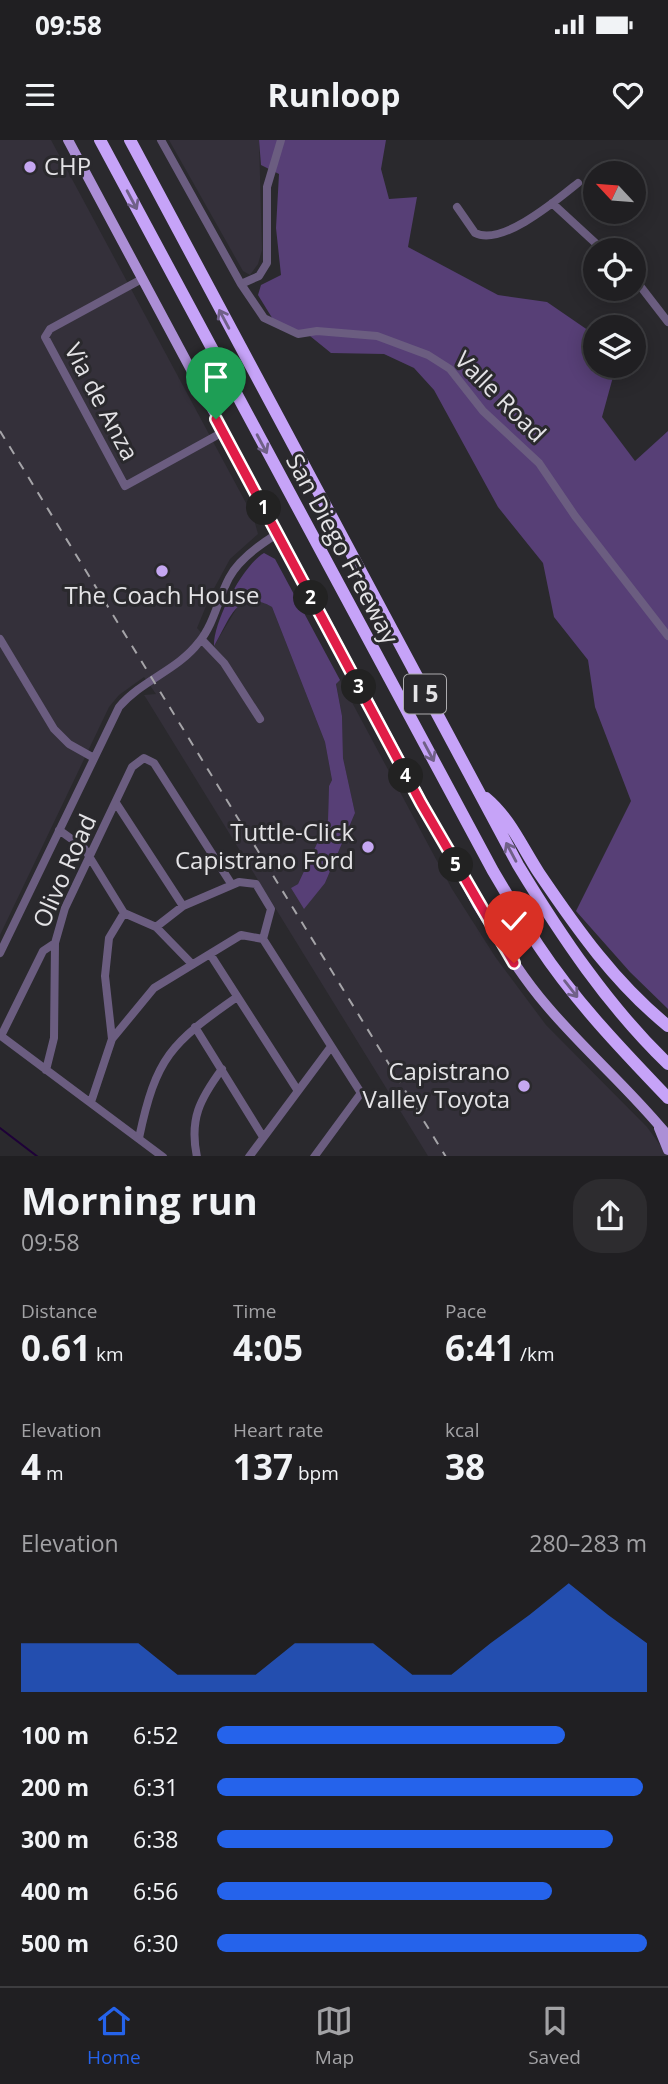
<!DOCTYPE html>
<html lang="en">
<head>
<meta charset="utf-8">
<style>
	body { margin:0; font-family:"Open Sans",sans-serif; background:#2d2c2f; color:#f1f3f6; height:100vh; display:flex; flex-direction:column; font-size:26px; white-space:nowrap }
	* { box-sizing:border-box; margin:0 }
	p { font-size:23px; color:#a2a2a5 }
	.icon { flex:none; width:38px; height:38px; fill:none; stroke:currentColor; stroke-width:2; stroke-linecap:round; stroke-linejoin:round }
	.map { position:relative; height:1016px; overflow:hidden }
	.drawer { display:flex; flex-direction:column; background:#201f22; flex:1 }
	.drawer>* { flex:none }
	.needle { width:46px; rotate:296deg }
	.controls { position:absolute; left:583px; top:21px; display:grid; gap:14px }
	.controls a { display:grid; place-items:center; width:63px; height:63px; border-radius:50%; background:#201f22; box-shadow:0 4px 18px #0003,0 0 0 2px #3d3d40; font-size:35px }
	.pin { position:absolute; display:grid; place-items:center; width:60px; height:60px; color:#fff; margin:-72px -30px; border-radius:50% 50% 50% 0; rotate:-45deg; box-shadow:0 0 7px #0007 }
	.pin .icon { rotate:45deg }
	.km { position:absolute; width:35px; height:35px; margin:-18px; border-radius:50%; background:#222; color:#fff; font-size:19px; line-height:35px; text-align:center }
	.round { display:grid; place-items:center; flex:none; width:74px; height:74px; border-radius:28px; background:#2d2c2f }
	.overview { display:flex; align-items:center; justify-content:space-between; height:119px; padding:0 21px }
	h1 { font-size:38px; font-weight:700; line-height:52px }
	.stats { display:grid; grid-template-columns:repeat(3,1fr); gap:10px; height:119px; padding:7px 21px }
	.stats div { display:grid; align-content:center }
	.stats b { font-size:35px; font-weight:700 }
	.stats small { font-size:19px; font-weight:400 }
	.stats p { font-size:19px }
	.chart { height:196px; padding:14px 21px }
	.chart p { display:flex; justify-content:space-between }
	.chart svg { width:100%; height:126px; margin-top:7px; fill:#2563eb; opacity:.7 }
	ul { padding:0 21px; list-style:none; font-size:23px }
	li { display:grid; grid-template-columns:112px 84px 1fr; align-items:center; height:52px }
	li i { height:18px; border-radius:9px; background:#2563eb }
	.status { display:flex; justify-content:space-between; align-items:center; height:49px; padding:0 35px; background:#201f22; direction:ltr }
	.status svg { height:19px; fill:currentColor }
	header { display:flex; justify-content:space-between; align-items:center; height:91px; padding:0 21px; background:#201f22; font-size:32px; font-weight:700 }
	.dock { display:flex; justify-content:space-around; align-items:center; height:98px; border-top:2px solid #3d3d40; background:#201f22; font-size:19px; color:#a2a2a5 }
	.dock a { display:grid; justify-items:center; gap:4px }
	.dock .on { color:#2563eb }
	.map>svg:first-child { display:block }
	.built { fill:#34303a }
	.green { fill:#573f76 }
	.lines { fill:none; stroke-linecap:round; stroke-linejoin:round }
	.stream { stroke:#1e0138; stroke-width:2 }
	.minor { stroke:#6b5d80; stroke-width:8 }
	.major { stroke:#ac8fd6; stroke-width:10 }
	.highway { stroke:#c6a3f8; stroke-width:12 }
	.rail { stroke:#a5a4a8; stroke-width:2; stroke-dasharray:9 9; stroke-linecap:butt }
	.oneway { stroke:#706088 }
	.route-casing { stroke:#fff; stroke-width:14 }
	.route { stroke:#e11d48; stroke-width:9 }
	.poi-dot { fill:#c5a7f1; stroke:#2a292d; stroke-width:2.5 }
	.labels { text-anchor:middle; stroke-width:6; stroke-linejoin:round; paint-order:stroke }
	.shield { fill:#2a292d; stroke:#acabae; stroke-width:2 }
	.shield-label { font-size:23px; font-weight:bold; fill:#e4e3e6 }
	.poi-label { font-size:24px; fill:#e4e3e6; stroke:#2a292d; text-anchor:end }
	.street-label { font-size:24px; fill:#e4e3e6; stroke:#2a292d }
</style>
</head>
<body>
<div class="status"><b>09:58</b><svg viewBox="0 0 49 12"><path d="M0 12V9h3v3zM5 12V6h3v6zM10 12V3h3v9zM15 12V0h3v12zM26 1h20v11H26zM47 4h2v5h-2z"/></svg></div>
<header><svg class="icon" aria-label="menu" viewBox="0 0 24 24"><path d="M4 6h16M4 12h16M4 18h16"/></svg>Runloop<svg class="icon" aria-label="heart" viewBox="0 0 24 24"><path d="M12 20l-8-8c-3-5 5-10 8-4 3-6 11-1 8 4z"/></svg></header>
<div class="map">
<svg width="668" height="1017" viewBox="0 0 668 1017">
	<rect width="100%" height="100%" fill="#2a292d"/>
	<path class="built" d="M 0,0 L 51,0 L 253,376 L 258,394 L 230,419 L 211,454 L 197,488 L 214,506 L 238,466 L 248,459 L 258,459 L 272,467 L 325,602 L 332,640 L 329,646 L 328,680 L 298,744 L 291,748 L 325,743 L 355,673 L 343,618 L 342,576 L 336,543 L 340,540 L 452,749 L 496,818 L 546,885 L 647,987 L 668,1016 L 428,1016 L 146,558 L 144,555 L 156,554 L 144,537 L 119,555 L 109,567 L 0,795 Z
		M 169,0 L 259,0 L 262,110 L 258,124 L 250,135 L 243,131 Z"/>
	<path class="green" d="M 259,0 L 386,0 L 381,29 L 389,59 L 417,57 L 408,107 L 498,155 L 547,162 L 595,195 L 595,226 L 616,226 L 602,277 L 635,321 L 668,291 L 668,869 L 630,832 L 576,771 L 631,661 L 595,567 L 588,520 L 554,477 L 543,423 L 498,367 L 434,250 L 414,228 L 384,214 L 331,213 L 310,196 L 274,181 L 258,155 L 261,145 L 281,135 L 276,88 L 279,34 L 261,25 Z
		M 264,413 L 275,419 L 340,540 L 336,544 L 342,576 L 343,618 L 355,673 L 325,743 L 304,769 L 291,748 L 298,744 L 328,680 L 329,646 L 332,640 L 325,602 L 272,467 C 237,447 230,479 214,506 C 213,482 243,425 264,413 Z"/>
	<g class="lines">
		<path class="stream" d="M 0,988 L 38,1017"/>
		<path class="minor" d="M 161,0 L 241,144 L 264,178 L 298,194 L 317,191 L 377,196 L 428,215 L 450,229 L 483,271 L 539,323 L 575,376 L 668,496
			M 552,63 L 603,110
			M 457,67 L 475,93 C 502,107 558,59 578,43
			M 634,138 L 668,182
			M 140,140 L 50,189 L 45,197 L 125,346 L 223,292
			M 241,144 L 259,136 L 267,123 L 267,47 L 281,0
			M 0,499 L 54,589 L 69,604 L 94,618
			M 202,500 L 224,523 L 260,579
			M 116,663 L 183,766
			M 59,690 L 84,708 L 124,773 L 109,798 L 105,836 L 112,899
			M 124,773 L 156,787 L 191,823
			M 156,787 L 183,766 L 232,745
			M 0,813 L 119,567 C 142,540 178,530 199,502 C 214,484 218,459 229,438 C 239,419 259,405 277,394
			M 210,814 L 298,951
			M 195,887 L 263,997
			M 46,930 L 54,898 L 55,803
			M 91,962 L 112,899 L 154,848 L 241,795 L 263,799
			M 139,998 C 156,917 171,903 237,857
			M 163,1017 L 1,896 L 43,811 L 55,803 L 65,768 L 132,627 L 144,618 L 154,623 L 232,745 L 239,742 L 256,744 L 271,769 L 263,799 L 361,953 L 314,1017
			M 197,1017 C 189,979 200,959 222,929
			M 249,1017 L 330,908"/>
		<path class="major" d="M 68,0 L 477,764 C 499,799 520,835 547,866 C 585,911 631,950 668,996
			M 659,988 L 668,1010"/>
		<path class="highway" d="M 100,0 L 493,731 C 508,756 522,781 538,805 C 575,861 622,910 668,958
			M 130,0 L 518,725 C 561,796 608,866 668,924
			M 486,658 C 510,678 522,707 539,733 C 577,789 615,843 668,886"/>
		<path class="rail" d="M 0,291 L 446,1017"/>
	</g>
	<defs><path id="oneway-shaft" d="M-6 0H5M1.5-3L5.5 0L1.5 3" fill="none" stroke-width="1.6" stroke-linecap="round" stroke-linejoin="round" transform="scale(1.75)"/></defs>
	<g class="oneway">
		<use href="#oneway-shaft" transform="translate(132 60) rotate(62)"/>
		<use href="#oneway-shaft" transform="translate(224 179) rotate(-118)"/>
		<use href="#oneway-shaft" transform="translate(262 304) rotate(62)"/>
		<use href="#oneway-shaft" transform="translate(429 612) rotate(62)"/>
		<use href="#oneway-shaft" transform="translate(511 712) rotate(-118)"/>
		<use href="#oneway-shaft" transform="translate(571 849) rotate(52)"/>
	</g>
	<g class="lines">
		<defs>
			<path id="route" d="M 216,279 L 421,663 L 514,823"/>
		</defs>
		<use href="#route" class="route-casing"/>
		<use href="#route" class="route"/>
	</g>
	<g class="poi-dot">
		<circle cx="30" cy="27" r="7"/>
		<circle cx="162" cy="431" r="7"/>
		<circle cx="368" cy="707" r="7"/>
		<circle cx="524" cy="946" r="7"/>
	</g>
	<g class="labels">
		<rect class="shield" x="404" y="534.5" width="42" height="39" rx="5"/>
		<g class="shield-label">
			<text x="425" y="562">I 5</text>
		</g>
		<g class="poi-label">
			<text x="44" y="35" text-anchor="start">CHP</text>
			<text x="162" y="464" text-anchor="middle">The Coach House</text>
			<text x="354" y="701">Tuttle-Click<tspan x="354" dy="28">Capistrano Ford</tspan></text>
			<text x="510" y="940">Capistrano<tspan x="510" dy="28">Valley Toyota</tspan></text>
		</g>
		<g class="street-label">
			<text transform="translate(500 257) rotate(45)" y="8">Valle Road</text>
			<text transform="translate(101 262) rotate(62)" y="8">Via de Anza</text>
			<text transform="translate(342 409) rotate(62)" y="8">San Diego Freeway</text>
			<text transform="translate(65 731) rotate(-66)" y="8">Olivo Road</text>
		</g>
	</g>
</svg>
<div class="controls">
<a><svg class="needle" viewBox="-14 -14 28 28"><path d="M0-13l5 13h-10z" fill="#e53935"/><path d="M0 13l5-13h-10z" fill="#a2a2a5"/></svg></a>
<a><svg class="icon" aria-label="locate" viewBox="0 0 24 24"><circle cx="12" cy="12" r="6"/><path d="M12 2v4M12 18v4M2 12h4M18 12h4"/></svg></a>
<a><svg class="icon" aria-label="layers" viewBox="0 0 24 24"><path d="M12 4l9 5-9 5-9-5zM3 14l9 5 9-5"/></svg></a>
</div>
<div class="pin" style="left:216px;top:279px;background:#1e9e55"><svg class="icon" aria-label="arrive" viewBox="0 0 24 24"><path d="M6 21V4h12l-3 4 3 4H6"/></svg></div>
<div class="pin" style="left:514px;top:823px;background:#d93025"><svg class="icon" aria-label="check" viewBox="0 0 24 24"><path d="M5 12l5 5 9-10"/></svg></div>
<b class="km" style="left:264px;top:368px">1</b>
<b class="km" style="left:311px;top:458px">2</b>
<b class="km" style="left:359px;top:547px">3</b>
<b class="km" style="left:406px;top:636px">4</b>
<b class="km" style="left:456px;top:725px">5</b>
</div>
<section class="drawer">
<div class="overview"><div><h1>Morning run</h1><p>09:58</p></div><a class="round"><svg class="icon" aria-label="share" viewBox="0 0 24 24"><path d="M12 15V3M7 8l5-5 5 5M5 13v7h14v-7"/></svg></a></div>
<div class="stats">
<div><p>Distance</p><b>0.61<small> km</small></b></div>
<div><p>Time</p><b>4:05</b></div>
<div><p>Pace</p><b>6:41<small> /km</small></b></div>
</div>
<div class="stats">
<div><p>Elevation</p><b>4<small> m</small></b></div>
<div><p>Heart rate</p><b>137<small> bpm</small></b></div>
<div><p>kcal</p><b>38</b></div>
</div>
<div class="chart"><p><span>Elevation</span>280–283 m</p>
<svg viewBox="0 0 160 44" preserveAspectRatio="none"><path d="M0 44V27L10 27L20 27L30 27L40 38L50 38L60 38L70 27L80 27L90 27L100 38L110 38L120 27L130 17L140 6L150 17L160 27V44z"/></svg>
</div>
<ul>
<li><b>100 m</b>6:52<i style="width:81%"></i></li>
<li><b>200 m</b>6:31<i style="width:99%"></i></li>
<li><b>300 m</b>6:38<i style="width:92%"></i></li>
<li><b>400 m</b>6:56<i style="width:78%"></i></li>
<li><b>500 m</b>6:30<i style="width:100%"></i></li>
</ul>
</section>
<nav class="dock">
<a class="on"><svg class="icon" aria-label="home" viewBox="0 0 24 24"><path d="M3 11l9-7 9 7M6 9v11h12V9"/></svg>Home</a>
<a><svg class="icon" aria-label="map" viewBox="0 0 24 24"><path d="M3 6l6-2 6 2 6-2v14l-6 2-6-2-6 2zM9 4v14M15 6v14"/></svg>Map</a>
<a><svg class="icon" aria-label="saved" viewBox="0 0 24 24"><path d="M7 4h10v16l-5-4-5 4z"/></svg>Saved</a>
</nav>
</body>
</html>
